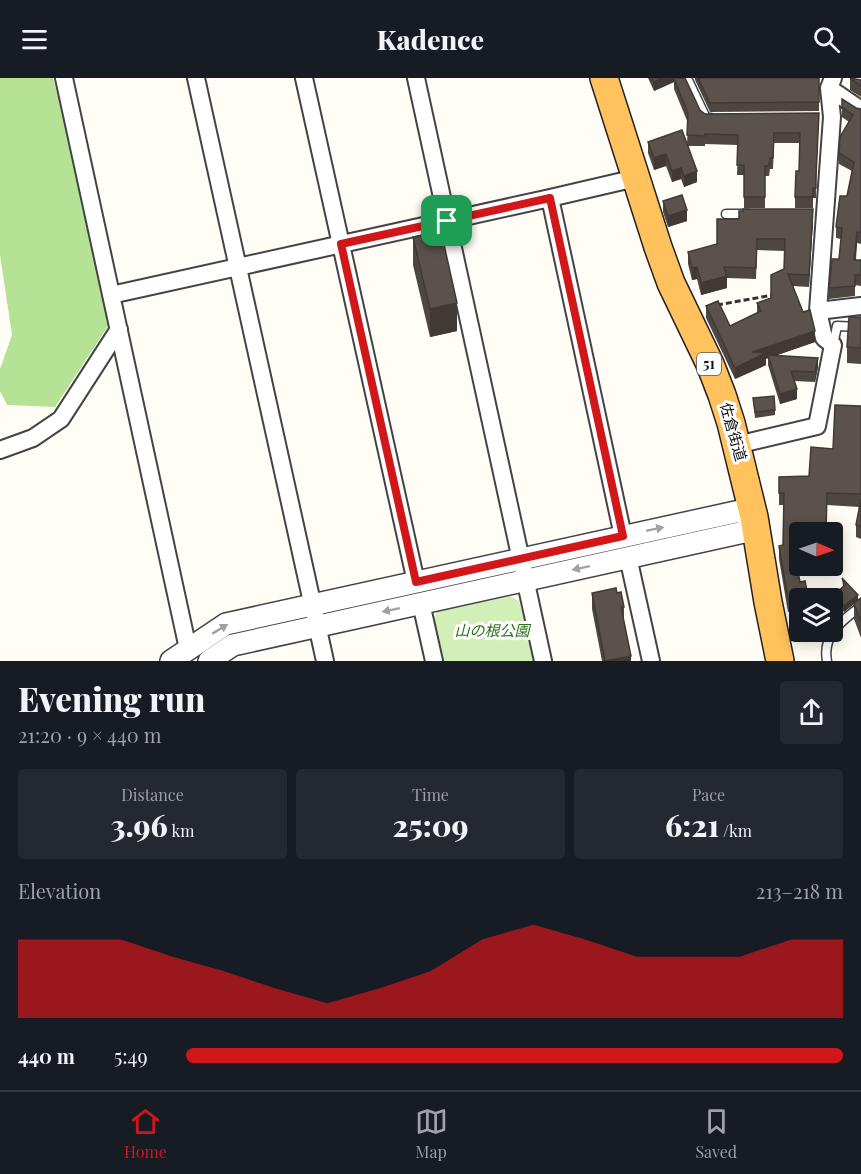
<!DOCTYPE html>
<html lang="en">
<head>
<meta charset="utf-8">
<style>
	body { margin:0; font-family:"Playfair Display","Noto Sans JP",serif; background:#242831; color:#f1f3f6; height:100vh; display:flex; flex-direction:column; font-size:22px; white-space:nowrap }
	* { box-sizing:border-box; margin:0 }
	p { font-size:20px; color:#9ea1a6 }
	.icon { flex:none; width:33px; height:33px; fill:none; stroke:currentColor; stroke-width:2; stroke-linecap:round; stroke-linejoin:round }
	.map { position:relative; height:583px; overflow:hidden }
	.drawer { display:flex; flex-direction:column; background:#171b24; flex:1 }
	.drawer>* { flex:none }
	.needle { width:39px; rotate:92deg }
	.fabs { position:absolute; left:789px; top:444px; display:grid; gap:12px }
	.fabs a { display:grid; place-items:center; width:54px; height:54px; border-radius:6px; background:#171b24; box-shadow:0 3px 15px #0003; font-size:30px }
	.pin { position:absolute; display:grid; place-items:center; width:51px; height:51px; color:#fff; margin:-26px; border-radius:12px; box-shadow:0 3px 9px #0006 }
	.round { display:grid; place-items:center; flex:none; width:63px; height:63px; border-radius:6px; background:#242831 }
	.head { display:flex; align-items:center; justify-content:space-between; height:102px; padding:0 18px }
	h1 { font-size:33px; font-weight:800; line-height:45px }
	.stats { display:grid; grid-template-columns:repeat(3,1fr); gap:9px; height:102px; padding:6px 18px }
	.stats div { display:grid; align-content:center; border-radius:6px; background:#242831; text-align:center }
	.stats b { font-size:30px; font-weight:800 }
	.stats small { font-size:16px; font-weight:400 }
	.stats p { font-size:16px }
	.chart { height:168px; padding:12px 18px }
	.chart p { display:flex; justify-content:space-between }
	.chart svg { width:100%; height:108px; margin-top:6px; fill:#d2171b; opacity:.7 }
	ul { padding:0 18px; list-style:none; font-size:20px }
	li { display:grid; grid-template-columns:96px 72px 1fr; align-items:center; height:45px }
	li i { height:15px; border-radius:8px; background:#d2171b }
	header { display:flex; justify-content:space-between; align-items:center; height:78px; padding:0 18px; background:#171b24; font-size:27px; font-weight:800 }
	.tab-bar { display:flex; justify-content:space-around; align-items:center; height:84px; border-top:2px solid #363941; background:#171b24; font-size:16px; color:#9ea1a6 }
	.tab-bar a { display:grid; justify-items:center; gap:3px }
	.tab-bar .active { color:#d2171b }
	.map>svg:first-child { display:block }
	.green { fill:#d3efb8 }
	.forest { fill:#b6e296 }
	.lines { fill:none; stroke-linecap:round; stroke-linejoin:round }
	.service-casing { stroke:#444; stroke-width:11 }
	.minor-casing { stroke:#444; stroke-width:20 }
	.tertiary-casing { stroke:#444; stroke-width:24 }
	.trunk-casing { stroke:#222; stroke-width:30 }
	.path { stroke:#333; stroke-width:3; stroke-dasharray:6 3; stroke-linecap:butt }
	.service { stroke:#fff; stroke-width:8 }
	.minor { stroke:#fff; stroke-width:16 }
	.tertiary { stroke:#fff; stroke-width:21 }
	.trunk { stroke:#ffc25c; stroke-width:27 }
	.wall { fill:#4e4741 }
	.shaded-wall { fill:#403935 }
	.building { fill:#5b524c; stroke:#403935; stroke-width:1.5 }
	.oneway { fill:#a0a0a0 }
	.route-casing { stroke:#fff; stroke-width:12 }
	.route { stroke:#d2171b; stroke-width:8 }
	.labels { text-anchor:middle; stroke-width:6; stroke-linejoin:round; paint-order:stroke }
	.shield { fill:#fff; stroke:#585858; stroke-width:1.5 }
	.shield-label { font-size:14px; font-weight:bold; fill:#111 }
	.street-label { font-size:15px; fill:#111; stroke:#fff }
	.park-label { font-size:15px; font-style:italic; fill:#287218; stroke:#fff }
</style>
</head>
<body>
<header><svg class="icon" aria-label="menu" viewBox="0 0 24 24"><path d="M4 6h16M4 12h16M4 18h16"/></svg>Kadence<svg class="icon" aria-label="search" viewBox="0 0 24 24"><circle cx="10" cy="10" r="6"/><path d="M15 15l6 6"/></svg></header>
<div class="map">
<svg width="861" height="583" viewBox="0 0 861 583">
	<rect width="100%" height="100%" fill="#fffdf5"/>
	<path class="green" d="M 510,518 L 519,523 L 534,583 L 438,583 L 430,546 L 437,534 Z"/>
	<path class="forest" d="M 0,0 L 53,0 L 64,37 L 110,245 L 55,329 L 7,327 L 0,313 L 0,291 L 12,257 L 0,177 Z"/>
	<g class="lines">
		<defs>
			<path id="service" d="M 687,0 L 706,40 L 711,40
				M 726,136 L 749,136
				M 833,267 L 837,248 L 861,249
				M 827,583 C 822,556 842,543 861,528"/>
			<path id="minor" d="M 64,0 L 188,571
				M 196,0 L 325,583
				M 304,0 L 416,504
				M 416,0 L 543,583
				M 829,10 L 861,32
				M 550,120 L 623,458
				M 111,217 L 550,120 L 636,100
				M 818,233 L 861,228
				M 737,367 L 817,348 L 833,267 L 824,260 L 818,233 L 832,39 L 829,10 L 833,0
				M 0,372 L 33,360 L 61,341 L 119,251
				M 628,479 L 651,583
				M 421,525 L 434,583"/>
			<path id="tertiary" d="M 171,583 L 226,546 L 740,433 L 754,439 L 744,454 L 233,567 L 209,583"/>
			<path id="trunk" d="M 604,0 L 658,169 L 671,205 L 710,286 L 722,317 L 731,345 L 754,439 L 768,524 L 780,583"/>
		</defs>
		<use href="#service" class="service-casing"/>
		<use href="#minor" class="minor-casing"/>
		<use href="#tertiary" class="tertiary-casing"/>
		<use href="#trunk" class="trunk-casing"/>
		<path class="path" d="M 717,227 L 773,217"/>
		<use href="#service" class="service"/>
		<use href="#minor" class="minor"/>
		<use href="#tertiary" class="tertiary"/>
		<use href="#trunk" class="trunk"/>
	</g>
	<path class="wall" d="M 648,0 L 685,0 L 700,32 L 705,36 L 819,35 L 816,108 L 816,120 L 813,120 L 813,130 L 795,130 L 795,119 L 799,93 L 800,65 L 774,65 L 773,91 L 770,91 L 769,98 L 765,98 L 765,130 L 744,130 L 744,97 L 737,97 L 738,67 L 705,66 L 705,68 L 688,68 L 697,104 L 684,109 L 681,101 L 672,104 L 666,88 L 654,92 L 648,75 L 648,64 L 687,67 L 688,45 L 674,11 L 674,4 L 654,13 Z
		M 695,0 L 819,0 L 819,33 L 710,34 L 695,2 Z
		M 850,0 L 861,2 L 861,19 L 850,12 Z
		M 842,21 L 856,30 L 861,31 L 861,166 L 857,165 L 856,182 L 861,182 L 861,208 L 855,207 L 855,218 L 829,221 L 829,210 L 839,181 L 841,161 L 836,160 L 836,149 L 847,118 L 852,93 L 839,86 L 839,75 L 849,44 L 842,39 Z
		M 663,123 L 687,143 L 668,149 L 663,134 Z
		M 813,142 L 809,209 L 793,208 L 815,264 L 777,277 L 818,289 L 815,304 L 794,303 L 797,321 L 780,326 L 768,287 L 768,280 L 766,281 L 766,287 L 735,301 L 706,240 L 706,228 L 730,248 L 757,235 L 757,225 L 771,220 L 784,191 L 785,173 L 757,172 L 756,201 L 727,200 L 727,210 L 701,217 L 697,201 L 692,202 L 688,186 L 688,174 Z
		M 413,159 L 457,253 L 430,259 L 413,187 Z
		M 861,239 L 861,286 L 847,285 L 847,269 Z
		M 753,320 L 775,332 L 775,337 L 755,340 Z
		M 861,328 L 861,461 L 856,459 L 856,447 L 859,429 L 827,427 L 800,454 L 800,484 L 799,486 L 796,486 L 800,504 L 808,518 L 808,520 L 800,520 L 800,532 L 788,534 L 779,481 L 779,468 L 783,467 L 783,427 L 779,427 L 779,399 L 809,398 L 833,371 Z
		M 832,457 L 839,471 L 839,483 L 832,484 Z
		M 842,500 L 858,522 L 861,520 L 861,560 L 854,541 L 854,525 L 844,534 L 834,523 L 834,517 L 843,508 Z
		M 592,515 L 617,515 L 624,529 L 624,545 L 631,583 L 602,583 L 592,531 Z"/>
	<path class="shaded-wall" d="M 662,0 L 680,0 L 674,1 L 674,4 L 654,13 L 654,4 Z
		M 666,76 L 666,88 L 654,92 L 654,80 Z
		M 681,90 L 681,101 L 672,104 L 672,93 Z
		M 697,93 L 697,104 L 684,109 L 684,98 Z
		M 813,131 L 813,142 L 809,209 L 809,197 Z
		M 687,132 L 687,143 L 668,149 L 668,138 Z
		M 857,154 L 857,165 L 854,193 L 854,182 Z
		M 697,189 L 697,201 L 692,202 L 692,190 Z
		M 727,198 L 727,210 L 701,217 L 701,205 Z
		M 457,225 L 457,253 L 430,259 L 430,231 Z
		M 815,253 L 815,264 L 769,280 L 768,277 L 768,280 L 766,281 L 766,287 L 735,301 L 735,290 L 752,274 Z
		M 818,280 L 818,289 L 815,304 L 815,294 Z
		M 797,311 L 797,321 L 780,326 L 780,316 Z
		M 858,517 L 858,523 L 844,534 L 844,528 Z
		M 631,578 L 631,583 L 605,583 Z"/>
	<path class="building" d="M 652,0 L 662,0 L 654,4 Z
		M 676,0 L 685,0 L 700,32 L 705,36 L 819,35 L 816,98 L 816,110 L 813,110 L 813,119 L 795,119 L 796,93 L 799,93 L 800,55 L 774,55 L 773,80 L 770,80 L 769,88 L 765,88 L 765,119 L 744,119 L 744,87 L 737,87 L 738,57 L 705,56 L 705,58 L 687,57 L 688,35 L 674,1 Z
		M 698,0 L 819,0 L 819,24 L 710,25 Z
		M 850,0 L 861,2 L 861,8 Z
		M 842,21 L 856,30 L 861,31 L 861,155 L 857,154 L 854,182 L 861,182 L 861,197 L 855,197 L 855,208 L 829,210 L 832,181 L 839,181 L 842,150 L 836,149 L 840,118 L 847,118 L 854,84 L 839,75 L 840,59 L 853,37 L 842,29 Z
		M 682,52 L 697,93 L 684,98 L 681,90 L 672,93 L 666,76 L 654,80 L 648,64 Z
		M 682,117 L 687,132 L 668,138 L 663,123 Z
		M 743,131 L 813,131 L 809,197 L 788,196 L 803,234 L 810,232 L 815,253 L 752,274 L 766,275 L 735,290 L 706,228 L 718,223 L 730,248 L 761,233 L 757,225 L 771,220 L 771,197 L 784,191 L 785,161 L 757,161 L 756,190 L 724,189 L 727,198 L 701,205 L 697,189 L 692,190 L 688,174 L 717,166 L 717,141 L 739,141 L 739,133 L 743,133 Z
		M 441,153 L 457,225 L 430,231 L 413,159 Z
		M 849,239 L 861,239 L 861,270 L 847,269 Z
		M 768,277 L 818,280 L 815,294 L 791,293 L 797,311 L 780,316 Z
		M 774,318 L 775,332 L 755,334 L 753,320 Z
		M 835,327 L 861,328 L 861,416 L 827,415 L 826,454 L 800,454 L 799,473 L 794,473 L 800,504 L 805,503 L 808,518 L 788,521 L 779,468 L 783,467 L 784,415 L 779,415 L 779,399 L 809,398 L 811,369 L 833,371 Z
		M 861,421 L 861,448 L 856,447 Z
		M 832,457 L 838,457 L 839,471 L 832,471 Z
		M 842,500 L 858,517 L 844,528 L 834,517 L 845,507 Z
		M 616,510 L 617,515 L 621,514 L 624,529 L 621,529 L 631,578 L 605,583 L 592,515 Z
		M 861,520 L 861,544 L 854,525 Z"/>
	<defs><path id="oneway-solid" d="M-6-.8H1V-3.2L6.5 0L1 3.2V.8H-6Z" transform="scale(1.5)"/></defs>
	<g class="oneway">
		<use href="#oneway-solid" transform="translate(655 451) rotate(-12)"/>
		<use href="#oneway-solid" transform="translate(581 490) rotate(168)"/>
		<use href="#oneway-solid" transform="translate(391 532) rotate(168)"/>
		<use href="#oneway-solid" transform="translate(220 551) rotate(-31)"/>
	</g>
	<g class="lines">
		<defs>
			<path id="route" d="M 550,120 L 623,458 L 416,504 L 341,166 Z"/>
		</defs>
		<use href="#route" class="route-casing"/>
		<use href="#route" class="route"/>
	</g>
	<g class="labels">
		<rect class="shield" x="697" y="275" width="24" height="22" rx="4.5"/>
		<g class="shield-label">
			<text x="709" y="291">51</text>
		</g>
		<g class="street-label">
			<text transform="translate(733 354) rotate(74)" y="5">佐倉街道</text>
		</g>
		<g class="park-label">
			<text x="492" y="558">山の根公園</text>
		</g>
	</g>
</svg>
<div class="fabs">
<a><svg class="needle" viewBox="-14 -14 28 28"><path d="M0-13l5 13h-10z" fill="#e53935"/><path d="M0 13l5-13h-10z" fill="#9ea1a6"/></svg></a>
<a><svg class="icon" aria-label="layers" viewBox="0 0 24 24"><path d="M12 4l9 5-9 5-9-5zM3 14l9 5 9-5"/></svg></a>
</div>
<div class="pin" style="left:447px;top:143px;background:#1e9e55"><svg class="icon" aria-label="arrive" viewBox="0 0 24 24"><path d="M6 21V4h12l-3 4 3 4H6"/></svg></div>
</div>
<section class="drawer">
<div class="head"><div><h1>Evening run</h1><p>21:20 · 9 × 440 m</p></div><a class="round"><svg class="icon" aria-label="share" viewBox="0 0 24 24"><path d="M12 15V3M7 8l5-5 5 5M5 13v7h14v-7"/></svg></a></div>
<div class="stats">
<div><p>Distance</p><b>3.96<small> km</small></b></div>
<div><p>Time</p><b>25:09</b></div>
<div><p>Pace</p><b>6:21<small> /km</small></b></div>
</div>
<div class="chart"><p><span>Elevation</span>213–218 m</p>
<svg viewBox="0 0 160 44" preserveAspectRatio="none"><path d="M0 44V12L10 12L20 12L30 19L40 25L50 32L60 38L70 32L80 25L90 12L100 6L110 12L120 19L130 19L140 19L150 12L160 12V44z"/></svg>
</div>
<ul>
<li><b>440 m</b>5:49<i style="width:100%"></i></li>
</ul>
</section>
<nav class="tab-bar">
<a class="active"><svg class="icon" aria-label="home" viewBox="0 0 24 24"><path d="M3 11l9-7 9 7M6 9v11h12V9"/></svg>Home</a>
<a><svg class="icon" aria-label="map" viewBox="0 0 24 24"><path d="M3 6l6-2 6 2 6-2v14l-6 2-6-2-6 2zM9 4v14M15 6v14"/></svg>Map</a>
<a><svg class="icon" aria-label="saved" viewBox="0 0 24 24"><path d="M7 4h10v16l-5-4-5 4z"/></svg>Saved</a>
</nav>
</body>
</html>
